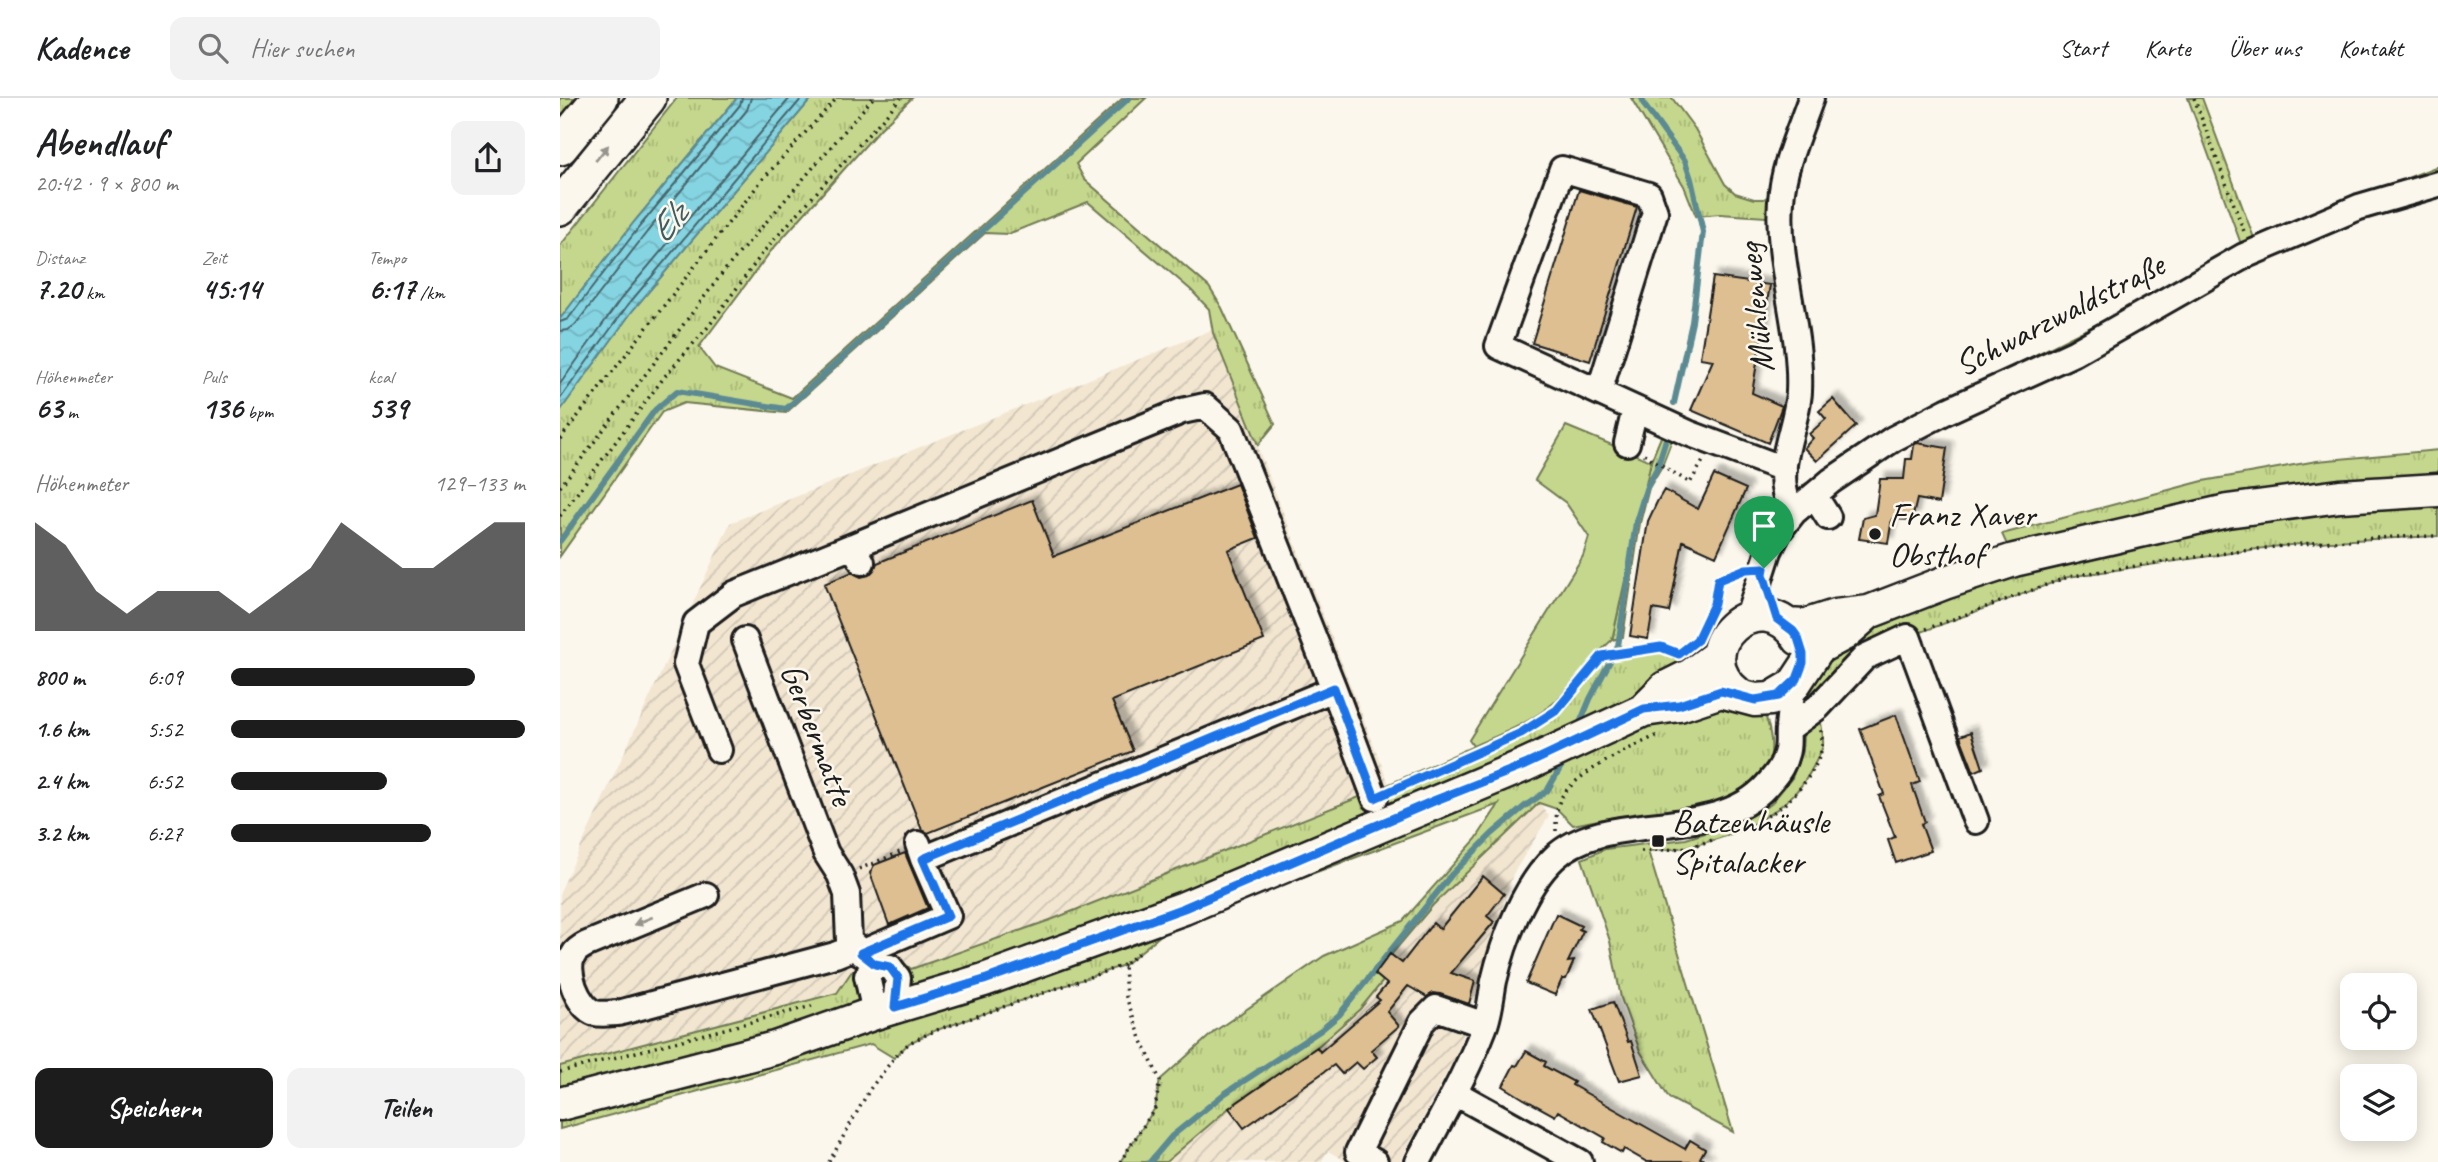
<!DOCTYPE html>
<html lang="de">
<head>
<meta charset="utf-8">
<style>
	body { margin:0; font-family:Caveat,sans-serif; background:#f2f2f2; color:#202124; height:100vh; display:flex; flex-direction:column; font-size:26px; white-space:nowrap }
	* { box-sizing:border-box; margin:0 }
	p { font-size:23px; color:#757577 }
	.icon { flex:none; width:38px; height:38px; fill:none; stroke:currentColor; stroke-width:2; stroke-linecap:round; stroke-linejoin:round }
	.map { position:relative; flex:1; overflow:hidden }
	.sheet { display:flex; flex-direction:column; background:#fff; width:560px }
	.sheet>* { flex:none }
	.tools { position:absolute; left:1780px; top:875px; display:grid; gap:14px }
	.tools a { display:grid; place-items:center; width:77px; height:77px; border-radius:14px; background:#fff; box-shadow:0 4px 18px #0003; font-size:35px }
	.pin { position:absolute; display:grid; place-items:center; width:60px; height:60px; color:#fff; margin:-72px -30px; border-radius:50% 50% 50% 0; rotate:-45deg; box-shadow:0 0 7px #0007 }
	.pin .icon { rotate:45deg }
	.round { display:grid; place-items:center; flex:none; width:74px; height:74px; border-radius:14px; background:#f2f2f2 }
	.summary { display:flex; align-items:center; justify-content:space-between; height:119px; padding:0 35px }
	h1 { font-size:38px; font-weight:800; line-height:52px }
	.stats { display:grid; grid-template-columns:repeat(3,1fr); gap:10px; height:119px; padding:7px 35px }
	.stats div { display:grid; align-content:center }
	.stats b { font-size:30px; font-weight:800 }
	.stats small { font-size:19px; font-weight:400 }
	.stats p { font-size:19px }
	.chart { height:196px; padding:14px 35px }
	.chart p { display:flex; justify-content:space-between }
	.chart svg { width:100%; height:126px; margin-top:7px; fill:#1c1c1c; opacity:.7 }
	.cta { display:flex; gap:14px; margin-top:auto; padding:14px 35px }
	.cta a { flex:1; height:80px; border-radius:14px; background:#1c1c1c; color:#fff; font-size:28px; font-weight:800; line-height:80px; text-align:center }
	.cta a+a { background:#f2f2f2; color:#202124 }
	ul { padding:0 35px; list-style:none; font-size:23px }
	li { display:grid; grid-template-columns:112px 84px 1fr; align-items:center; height:52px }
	li i { height:18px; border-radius:9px; background:#1c1c1c }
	header { display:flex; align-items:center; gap:42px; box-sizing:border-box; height:98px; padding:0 35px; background:#fff; border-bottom:2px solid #e0e0e0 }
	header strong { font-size:33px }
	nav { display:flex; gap:38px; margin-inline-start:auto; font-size:24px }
	.search { width:490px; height:63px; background:#f2f2f2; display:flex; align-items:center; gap:18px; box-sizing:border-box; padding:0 24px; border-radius:14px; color:#757577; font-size:26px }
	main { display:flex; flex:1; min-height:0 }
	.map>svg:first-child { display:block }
	.industrial { fill:url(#industrial-furrows) }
	.grass { fill:url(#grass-tufts); stroke:#707a54; stroke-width:2 }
	.garden { fill:#c5d78c; stroke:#707a54; stroke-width:2 }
	.water { fill:url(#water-waves); stroke:#5b8a93; stroke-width:2 }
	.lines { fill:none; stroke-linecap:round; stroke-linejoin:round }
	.shore { stroke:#46666b; stroke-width:2 }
	.stream { stroke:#5b8a93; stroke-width:6 }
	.building { fill:#ddbf91; stroke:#1c1c1c; stroke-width:2; filter:url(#shadow) }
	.minor-casing { stroke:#1c1c1c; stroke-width:30 }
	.major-casing { stroke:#1c1c1c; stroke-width:37 }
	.highway-casing { stroke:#1c1c1c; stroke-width:40 }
	.path { stroke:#1c1c1c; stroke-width:3.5; stroke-dasharray:2 5; stroke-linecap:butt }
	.minor { stroke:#fbf7ec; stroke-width:24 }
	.major { stroke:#fbf7ec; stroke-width:32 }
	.highway { stroke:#fbf7ec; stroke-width:35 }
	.oneway { fill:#97948e }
	.route-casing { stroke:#fff; stroke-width:14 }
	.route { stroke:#1a73e8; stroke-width:9 }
	.poi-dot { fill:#1c1c1c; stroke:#fbf7ec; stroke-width:2.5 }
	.labels { text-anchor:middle; stroke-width:5; stroke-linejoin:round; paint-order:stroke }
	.street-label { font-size:35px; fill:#1c1c1c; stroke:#fbf7ec }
	.poi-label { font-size:35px; fill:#1c1c1c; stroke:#fbf7ec; text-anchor:start }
	.water-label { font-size:37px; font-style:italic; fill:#415c61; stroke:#fbf7ec }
</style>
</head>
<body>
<header>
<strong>Kadence</strong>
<div class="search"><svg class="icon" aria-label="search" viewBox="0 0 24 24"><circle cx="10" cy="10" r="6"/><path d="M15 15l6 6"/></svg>Hier suchen</div>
<nav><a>Start</a><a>Karte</a><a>Über uns</a><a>Kontakt</a></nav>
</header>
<main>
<section class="sheet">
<div class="summary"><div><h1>Abendlauf</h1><p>20:42 · 9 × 800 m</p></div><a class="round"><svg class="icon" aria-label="share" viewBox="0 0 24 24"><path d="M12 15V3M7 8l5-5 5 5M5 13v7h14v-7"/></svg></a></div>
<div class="stats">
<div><p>Distanz</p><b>7.20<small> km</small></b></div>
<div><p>Zeit</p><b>45:14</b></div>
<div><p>Tempo</p><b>6:17<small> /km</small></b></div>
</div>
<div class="stats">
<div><p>Höhenmeter</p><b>63<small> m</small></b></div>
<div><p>Puls</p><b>136<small> bpm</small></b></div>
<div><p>kcal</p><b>539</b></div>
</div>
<div class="chart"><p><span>Höhenmeter</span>129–133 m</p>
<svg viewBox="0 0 160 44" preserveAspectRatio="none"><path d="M0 44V6L10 14L20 30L30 38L40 30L50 30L60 30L70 38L80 30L90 22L100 6L110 14L120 22L130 22L140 14L150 6L160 6V44z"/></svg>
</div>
<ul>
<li><b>800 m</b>6:09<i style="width:83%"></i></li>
<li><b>1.6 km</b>5:52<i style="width:100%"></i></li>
<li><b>2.4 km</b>6:52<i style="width:53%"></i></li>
<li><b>3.2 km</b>6:27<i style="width:68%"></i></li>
</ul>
<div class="cta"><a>Speichern</a><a>Teilen</a></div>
</section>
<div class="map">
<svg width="1878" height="1064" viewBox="0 0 1878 1064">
	<defs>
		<pattern id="industrial-furrows" width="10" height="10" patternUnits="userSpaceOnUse" patternTransform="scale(1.75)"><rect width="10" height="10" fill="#f2e6d1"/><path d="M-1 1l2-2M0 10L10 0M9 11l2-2" fill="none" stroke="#cfc5b3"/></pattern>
		<pattern id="grass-tufts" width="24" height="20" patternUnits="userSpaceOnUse" patternTransform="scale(1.75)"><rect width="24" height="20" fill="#c5d78c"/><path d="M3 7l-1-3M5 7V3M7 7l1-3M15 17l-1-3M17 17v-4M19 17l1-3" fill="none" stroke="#a9b878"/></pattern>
		<pattern id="water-waves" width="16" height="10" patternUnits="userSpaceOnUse" patternTransform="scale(1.75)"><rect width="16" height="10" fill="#85d4e2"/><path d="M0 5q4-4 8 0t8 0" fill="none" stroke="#72b5c1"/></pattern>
		<filter id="shadow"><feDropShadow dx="6" dy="-6" stdDeviation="2" flood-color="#0004"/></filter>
	</defs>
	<rect width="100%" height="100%" fill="#fbf7ec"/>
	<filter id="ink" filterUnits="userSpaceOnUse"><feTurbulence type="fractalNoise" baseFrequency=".0143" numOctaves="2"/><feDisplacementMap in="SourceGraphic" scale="14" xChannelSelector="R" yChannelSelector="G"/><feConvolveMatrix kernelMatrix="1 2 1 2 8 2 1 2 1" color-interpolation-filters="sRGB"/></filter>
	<g filter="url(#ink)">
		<path class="industrial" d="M 652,232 L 829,686 L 493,821 L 351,871 L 336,858 L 292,873 L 277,895 L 0,968 L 0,794 L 170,425 Z
			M 979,704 L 989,718 L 953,776 L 897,955 L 840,1064 L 787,1064 L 768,1053 L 761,1064 L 606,1064 L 823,882 L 815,876 L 873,807 Z"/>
		<path class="grass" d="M 0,0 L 40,0 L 0,49 Z
			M 117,0 L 177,0 L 74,124 L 0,221 L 0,148 Z
			M 252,0 L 352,0 L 320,31 L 211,153 L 139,249 L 155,270 L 232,300 L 563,0 L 586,0 L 516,66 L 524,81 L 649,189 L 662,210 L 715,326 L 698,347 L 653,235 L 649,211 L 631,192 L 528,104 L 448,136 L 425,135 L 226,315 L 124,305 L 102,314 L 0,458 L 0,313 L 73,212 Z
			M 1071,0 L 1112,0 L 1135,31 L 1165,86 L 1175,95 L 1194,101 L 1204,101 L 1211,96 L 1221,120 L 1160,116 L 1136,118 L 1124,88 Z
			M 1628,0 L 1642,0 L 1694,140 L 1878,68 L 1878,98 L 1780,126 L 1381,304 L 1559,215 L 1681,146 Z
			M 1103,334 L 1114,337 L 1102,368 L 1089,390 L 1080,425 L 1063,539 L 1052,542 L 1091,363 Z
			M 1878,352 L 1878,438 L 1771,443 L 1711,449 L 1508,479 L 1348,539 L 1258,609 C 1260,621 1264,635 1263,647 C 1262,653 1257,661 1254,667 C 1227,724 1148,751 1088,753 L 1173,1034 L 1109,1000 L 1080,953 L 1061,900 L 1050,843 L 1022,761 L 1045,751 L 1126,741 L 1168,728 L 1210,707 L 1232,680 L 1242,653 L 1246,589 L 1271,551 L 1454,462 L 1442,436 L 1643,383 L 1757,363 Z
			M 1100,551 L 1118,558 L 1143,577 L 1204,613 C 1210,631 1216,653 1206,671 C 1191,698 1140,713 1111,716 C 1094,718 1078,716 1062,718 C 1046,720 1029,724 1013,727 L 997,711 L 979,705 L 873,807 L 815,876 L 823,883 L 800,911 L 757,949 L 669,1010 L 606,1064 L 560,1064 L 595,1010 L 600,982 L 655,933 L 764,858 L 843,823 L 916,741 L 939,706 L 612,828 L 564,867 L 374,933 L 349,945 L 334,960 L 311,946 L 0,1031 L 0,968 L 277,895 L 292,873 L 336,858 L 351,871 L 493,821 L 812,694 L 956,629 L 994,604 L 1039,553 L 1068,556 Z"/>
		<path class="garden" d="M 1006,328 L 1091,363 L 1052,542 C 1031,560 1016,584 996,603 C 973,624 941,636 913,648 L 909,642 L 1023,458 L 1029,439 L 1006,405 L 975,382 Z"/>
		<path class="water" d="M 177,0 L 252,0 L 73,212 L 0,313 L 0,221 L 74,124 Z"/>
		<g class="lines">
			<path class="shore" d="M 0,224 L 8,221 L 80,128 L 180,7 L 182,0
				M 0,233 L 8,232 L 15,227 L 87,134 L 187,12 L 191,0
				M 0,286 L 60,202 L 230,0
				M 0,301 L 67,208 L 242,0"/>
			<path class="stream" d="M 1082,0 L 1084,7 L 1125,63 L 1131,81 L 1143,134 L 1132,224 L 1114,305
				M 0,443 L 95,312 L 117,293 L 226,311 L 569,0
				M 1018,630 L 1030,601 L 1058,548 L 1076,424 L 1086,391 L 1097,370 L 1108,335
				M 590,1064 L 612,1038 L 664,996 L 761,932 L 779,917 L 892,776 L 932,736 L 965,708 L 987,693 L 1006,660"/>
		</g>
		<path class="building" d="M 1019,92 L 1077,109 L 1030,263 L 972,245 Z
			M 1153,179 L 1210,187 L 1192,295 L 1222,308 L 1208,345 L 1131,312 L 1153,262 L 1140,260 Z
			M 1273,301 L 1296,328 L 1257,363 L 1244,350 L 1253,340 L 1249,336 L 1266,321 L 1259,313 Z
			M 1357,345 L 1387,350 L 1379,405 L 1357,401 L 1352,422 L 1332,421 L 1328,445 L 1299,441 L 1303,420 L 1315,417 L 1320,381 L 1344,381 L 1346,361 L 1352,361 L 1354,347 Z
			M 1154,377 L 1186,391 L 1156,458 L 1123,443 L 1109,514 L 1093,511 L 1088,541 L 1070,538 L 1088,423 L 1097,404 L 1104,392 L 1138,411 Z
			M 677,386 L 698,440 L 668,452 L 704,542 L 552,603 L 573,653 L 368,735 L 362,732 L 264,486 L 292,474 L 301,479 L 309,477 L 314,472 L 317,465 L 472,402 L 494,458 Z
			M 1336,617 L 1360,684 L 1352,687 L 1365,724 L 1361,726 L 1371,753 L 1336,765 L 1328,742 L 1335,739 L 1319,698 L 1324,696 L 1300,631 Z
			M 1411,634 L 1423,670 L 1414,674 L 1400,638 Z
			M 345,755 L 368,810 L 329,827 L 310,775 L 314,767 Z
			M 923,778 L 944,796 L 927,818 L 934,824 L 891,875 L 915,883 L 909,906 L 880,896 L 873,895 L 867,899 L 848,888 L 827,914 L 839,928 L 811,952 L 817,959 L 803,971 L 796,964 L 782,976 L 774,967 L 684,1030 L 669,1010 L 757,949 L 760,954 L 820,902 L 816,899 L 827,886 L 815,876 L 830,856 L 842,865 L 873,825 L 880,831 Z
			M 996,816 L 1021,828 L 1019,831 L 1023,833 L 1008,864 L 1014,863 L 1006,881 L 1002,881 L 995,897 L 966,885 Z
			M 1053,904 L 1068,944 L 1071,943 L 1082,977 L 1059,983 L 1032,911 Z
			M 966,953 L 986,964 L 984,968 L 1014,984 L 1012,987 L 1125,1051 L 1130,1042 L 1145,1051 L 1140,1060 L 1148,1064 L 1087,1064 L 1064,1051 L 1062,1055 L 1043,1044 L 1045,1040 L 998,1013 L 995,1018 L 964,1001 L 943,988 L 954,967 L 957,968 Z"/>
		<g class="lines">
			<defs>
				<path id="minor" d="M 1039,294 L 1095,114 L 1089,97 L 1002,71 L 938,248 L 1128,335 L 1224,371
					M 1067,345 L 1075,311
					M 1254,397 L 1268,419
					M 1234,414 C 1231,408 1226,401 1225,395 C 1217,365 1237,325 1239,294 C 1242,230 1216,167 1221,103 C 1223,68 1240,32 1251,0
					M 293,448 L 622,313 L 645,308 L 671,331 L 774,591
					M 1188,519 L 1209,453 L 1219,433 L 1234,414 L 1271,383 L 1333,341 L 1387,313 L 1514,255 L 1684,158 L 1799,109 L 1878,86
					M 185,542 L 266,755 L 280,777 L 287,796 L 289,843 L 315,866 L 330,869 L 338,880 L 335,909
					M 1228,631 L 1258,609 L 1305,559 L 1348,539 L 1416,723
					M 159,652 L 126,566 L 136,525 L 174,496 L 293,448 L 302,464
					M 358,746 L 363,761 L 774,591 L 815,700
					M 146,797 L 27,846 C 23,848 16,852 14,856 C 3,871 18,910 35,915 C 42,917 52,915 58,915 L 275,857 L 295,849
					M 301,855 L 388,818 L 363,761
					M 315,866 L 307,878 L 315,915
					M 895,995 L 1020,1064
					M 815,1064 L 798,1054 L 862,924 L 876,910 L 925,927
					M 858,1064 C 881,1019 906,977 924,930 C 930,915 931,898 934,883 C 943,844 964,788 994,760 C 1046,710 1155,746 1207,687 C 1215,678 1223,669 1226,656 C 1229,648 1227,638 1228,630 C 1229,616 1231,602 1233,588"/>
				<path id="major" d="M 1227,527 L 1244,528 L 1275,518 L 1309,514 L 1384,485 L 1454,462 L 1667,413 L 1780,398 L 1878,392
					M 1178,596 C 1121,552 1201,480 1239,541
					M 1086,609 L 1105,590 L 1131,577 L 1158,557
					M 0,1006 L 215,950 L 315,915 L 424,882 L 624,810 L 965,667 L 1084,612 L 1119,607 L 1161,593 L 1195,602 L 1211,601 L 1233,588 L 1258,550 L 1284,536 L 1309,514"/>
				<path id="highway" d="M 0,49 L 40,0
					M 0,109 L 88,0"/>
			</defs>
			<use href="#minor" class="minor-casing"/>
			<use href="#major" class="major-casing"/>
			<use href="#highway" class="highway-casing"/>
			<path class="path" d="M 1634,0 L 1685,136
				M 0,341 L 202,82 L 277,0
				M 1084,356 L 1130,385 L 1143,363
				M 0,389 L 164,173 L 313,0
				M 0,418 L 105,278 L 148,229 L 205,152 L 341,0
				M 1150,515 L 1158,482 L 1178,474
				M 1366,531 L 1508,479 L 1536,474 C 1649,457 1763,439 1878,438
				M 833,692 L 961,635 L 997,612 L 1042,558 L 1101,549 L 1119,555
				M 1201,721 C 1226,711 1257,676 1262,649 C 1263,644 1261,637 1261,632
				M 996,733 C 996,722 996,710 1001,700 C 1015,675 1072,649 1098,637
				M 1081,753 C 1106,752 1128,751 1152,742
				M 299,771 L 340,754
				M 0,974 L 252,908
				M 269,1064 L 310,991 L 334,960 L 349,945 L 374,933 L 564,867
				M 560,1064 L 595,1010 L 600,982 L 582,943 L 566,899 L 564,867 L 581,853"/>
			<use href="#minor" class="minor"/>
			<use href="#major" class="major"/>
			<use href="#highway" class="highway"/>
		</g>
		<defs><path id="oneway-solid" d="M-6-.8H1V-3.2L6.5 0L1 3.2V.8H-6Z" transform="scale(1.75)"/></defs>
		<g class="oneway">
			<use href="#oneway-solid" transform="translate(42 55) rotate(-51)"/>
			<use href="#oneway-solid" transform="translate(83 823) rotate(158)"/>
		</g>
	</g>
	<g class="lines" filter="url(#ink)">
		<defs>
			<path id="route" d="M 1204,470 L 1203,476 L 1217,521 L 1233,533 L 1238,540 L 1243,556 L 1243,565 L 1237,581 L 1219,598 L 1195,602 L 1161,593 L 1119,607 L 1084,611 L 965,667 L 876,702 L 624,810 L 424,882 L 335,909 L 338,880 L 330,869 L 315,866 L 301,855 L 388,818 L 363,761 L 774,590 L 815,700 L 961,635 L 997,612 L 1042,558 L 1101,549 L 1119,556 L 1137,542 L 1154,506 L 1158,482 L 1186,471 Z"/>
		</defs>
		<use href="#route" class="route-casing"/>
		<use href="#route" class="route"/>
	</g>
	<g class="poi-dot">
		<circle cx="1315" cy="436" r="7"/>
		<rect x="1091" y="736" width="14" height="14" rx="3.5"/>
	</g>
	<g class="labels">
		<g class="street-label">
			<text transform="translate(1195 210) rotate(-96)" y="12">Mühlenweg</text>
			<text transform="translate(1499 216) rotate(-27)" y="12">Schwarzwaldstraße</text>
			<text transform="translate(258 636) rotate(69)" y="12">Gerbermatte</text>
		</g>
		<g class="poi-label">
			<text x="1329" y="428">Franz Xaver<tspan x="1329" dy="40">Obsthof</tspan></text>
			<text x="1112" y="735">Batzenhäusle<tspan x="1112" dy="40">Spitalacker</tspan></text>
		</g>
		<g class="water-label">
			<text transform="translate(107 124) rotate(-49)" y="13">Elz</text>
		</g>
	</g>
</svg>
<div class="tools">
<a><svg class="icon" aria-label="locate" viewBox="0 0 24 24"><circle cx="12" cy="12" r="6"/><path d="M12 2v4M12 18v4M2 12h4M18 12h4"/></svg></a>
<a><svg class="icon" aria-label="layers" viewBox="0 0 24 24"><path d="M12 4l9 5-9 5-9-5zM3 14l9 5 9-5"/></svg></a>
</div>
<div class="pin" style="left:1204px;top:470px;background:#1e9e55"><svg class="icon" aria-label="arrive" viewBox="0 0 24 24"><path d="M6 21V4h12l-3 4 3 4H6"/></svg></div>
</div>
</main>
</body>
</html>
